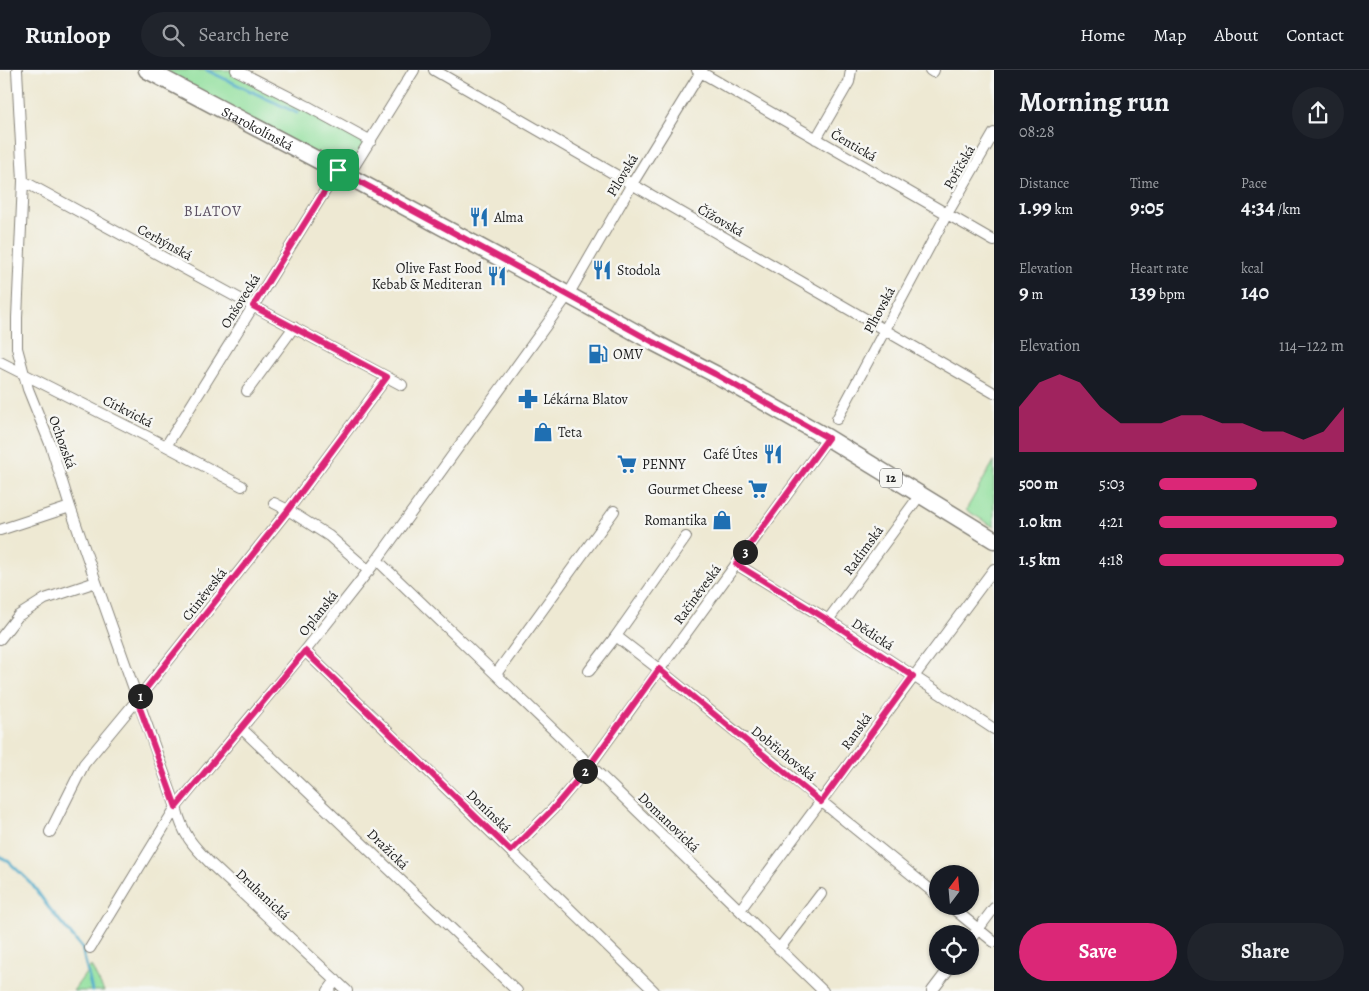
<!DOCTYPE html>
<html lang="en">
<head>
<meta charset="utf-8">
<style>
	body { margin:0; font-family:Alegreya,serif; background:#20242c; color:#f1f3f6; height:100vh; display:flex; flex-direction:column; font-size:19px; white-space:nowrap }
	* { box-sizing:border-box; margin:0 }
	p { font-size:16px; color:#9ea1a6 }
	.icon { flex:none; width:28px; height:28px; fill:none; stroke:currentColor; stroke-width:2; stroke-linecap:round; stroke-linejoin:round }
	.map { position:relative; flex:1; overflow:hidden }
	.drawer { display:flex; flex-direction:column; background:#171b24; width:375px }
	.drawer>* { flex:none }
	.needle { width:32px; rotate:16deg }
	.fabs { position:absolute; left:929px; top:795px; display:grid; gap:10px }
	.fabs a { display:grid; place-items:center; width:50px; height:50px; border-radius:50%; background:#171b24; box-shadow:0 1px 4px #0004; font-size:25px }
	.pin { position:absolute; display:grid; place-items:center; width:42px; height:42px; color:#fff; margin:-21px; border-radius:10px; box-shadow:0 2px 8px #0006 }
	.km { position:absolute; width:25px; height:25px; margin:-12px; border-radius:50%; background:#222; color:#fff; font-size:14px; line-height:25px; text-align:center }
	.round { display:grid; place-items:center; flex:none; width:52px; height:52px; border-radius:26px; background:#20242c }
	.head { display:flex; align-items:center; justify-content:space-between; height:85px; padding:0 25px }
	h1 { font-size:28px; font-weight:700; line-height:38px }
	.metrics { display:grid; grid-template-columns:repeat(3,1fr); gap:8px; height:85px; padding:5px 25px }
	.metrics div { display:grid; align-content:center }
	.metrics b { font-size:21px; font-weight:700 }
	.metrics small { font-size:14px; font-weight:400 }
	.metrics p { font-size:14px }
	.chart { height:140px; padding:10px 25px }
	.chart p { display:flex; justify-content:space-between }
	.chart svg { width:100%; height:90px; margin-top:5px; fill:#db2777; opacity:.7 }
	.cta { display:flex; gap:10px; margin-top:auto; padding:10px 25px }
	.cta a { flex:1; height:58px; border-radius:30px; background:#db2777; color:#fff; font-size:20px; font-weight:700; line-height:58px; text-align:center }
	.cta a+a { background:#20242c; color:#f1f3f6 }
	ul { padding:0 25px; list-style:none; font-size:16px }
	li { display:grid; grid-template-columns:80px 60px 1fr; align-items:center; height:38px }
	li i { height:12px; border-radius:6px; background:#db2777 }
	header { display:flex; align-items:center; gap:30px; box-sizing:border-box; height:70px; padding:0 25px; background:#171b24; border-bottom:1px solid #363941 }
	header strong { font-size:24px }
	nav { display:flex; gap:28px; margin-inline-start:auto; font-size:18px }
	.search { width:350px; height:45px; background:#20242c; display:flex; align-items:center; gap:12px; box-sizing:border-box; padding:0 18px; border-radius:28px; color:#9ea1a6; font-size:19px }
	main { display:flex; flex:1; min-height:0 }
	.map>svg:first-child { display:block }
	.green { fill:#92e09e; stroke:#577e5d }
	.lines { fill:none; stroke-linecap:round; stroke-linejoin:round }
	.stream { stroke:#49a8c8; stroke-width:3 }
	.street-casing { stroke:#858278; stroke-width:12 }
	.primary-casing { stroke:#858278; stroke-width:19 }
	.street { stroke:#fff; stroke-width:10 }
	.primary { stroke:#fff; stroke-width:16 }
	.route-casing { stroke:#fff; stroke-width:10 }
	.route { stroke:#db2777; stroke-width:6 }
	.labels { text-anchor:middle; stroke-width:5; stroke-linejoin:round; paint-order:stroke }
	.shield { fill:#f6f6f2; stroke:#5d5d5c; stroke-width:1 }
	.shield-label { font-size:12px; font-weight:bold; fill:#1c1c1c }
	.street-label { font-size:14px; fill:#1c1c1c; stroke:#f6f6f2 }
	.poi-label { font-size:14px; fill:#1c1c1c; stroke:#f6f6f2; text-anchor:start }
	.neighbourhood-label { font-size:15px; letter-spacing:1px; fill:#5a4f61; stroke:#f6f6f2 }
</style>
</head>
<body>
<header>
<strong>Runloop</strong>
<div class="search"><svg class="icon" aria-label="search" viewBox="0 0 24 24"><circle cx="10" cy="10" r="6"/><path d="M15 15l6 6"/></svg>Search here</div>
<nav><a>Home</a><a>Map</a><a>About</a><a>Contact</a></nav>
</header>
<main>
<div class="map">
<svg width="994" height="921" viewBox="0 0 994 921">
	<rect width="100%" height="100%" fill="#f6f6f2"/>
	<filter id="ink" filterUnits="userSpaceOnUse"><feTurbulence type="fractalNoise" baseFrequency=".02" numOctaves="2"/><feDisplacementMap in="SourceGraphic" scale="10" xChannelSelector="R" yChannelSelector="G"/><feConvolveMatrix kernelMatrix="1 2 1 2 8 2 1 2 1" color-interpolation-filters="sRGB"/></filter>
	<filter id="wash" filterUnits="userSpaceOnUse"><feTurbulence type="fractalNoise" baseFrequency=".0096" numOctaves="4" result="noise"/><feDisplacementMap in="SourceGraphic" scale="20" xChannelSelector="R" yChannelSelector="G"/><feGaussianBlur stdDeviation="1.12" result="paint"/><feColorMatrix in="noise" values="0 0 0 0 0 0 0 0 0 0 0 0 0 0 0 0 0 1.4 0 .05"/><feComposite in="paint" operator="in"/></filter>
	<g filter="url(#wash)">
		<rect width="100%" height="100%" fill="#eee9d3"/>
		<path class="green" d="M 149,0 L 235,0 L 371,71 L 348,106 Z
			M 994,391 L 994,457 L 966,440 Z
			M 91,896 L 104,921 L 73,921 Z"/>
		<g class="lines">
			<path class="stream" d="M 206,0 L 297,43
				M 0,786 L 9,792 L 31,813 L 49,838 L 82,878 L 92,921"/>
		</g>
	</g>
	<g filter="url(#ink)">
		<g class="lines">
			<defs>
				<path id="street" d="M 17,0 L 23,111 L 17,248 L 17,278 L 28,319 L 51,376 L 70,437 L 96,512 L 176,737 C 183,765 192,775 212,795 L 347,921
					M 236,0 L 307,36 L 371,71
					M 434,0 L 994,323
					M 697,0 L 994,171
					M 930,0 L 933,2 L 934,0
					M 816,69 L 849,12 L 851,0
					M 348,106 L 414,0
					M 23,111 L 253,236 L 402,315
					M 0,292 L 166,376 L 242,416
					M 247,321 L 294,257
					M 837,349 L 947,144 L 994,63
					M 166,376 L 338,100
					M 274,433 L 288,440 L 329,466 L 369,501
					M 0,460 L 70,437
					M 377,490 L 590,695 L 823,921
					M 736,494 L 828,550 L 994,659
					M 828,550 L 920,425
					M 616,566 L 686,467
					M 0,569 L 18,546 L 45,529 L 96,512
					M 305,581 L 654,921
					M 589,601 L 616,566 L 656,597 L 938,826
					M 496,604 L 614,441
					M 241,658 L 517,921
					M 50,762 L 84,694 L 137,630 L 288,440 L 387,307
					M 511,781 L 553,739 L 590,695 L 828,368
					M 950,836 L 994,872
					M 740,840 L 994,499
					M 970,870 L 994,838
					M 90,878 L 176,737 L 305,581 L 377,490 L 568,225 L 632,114 L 702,0
					M 779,879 L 821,824
					M 328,921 L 336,910
					M 932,921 L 951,896"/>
				<g id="primary">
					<path id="s1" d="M 147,0 L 348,106 L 552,216 L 653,272 L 715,304 L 828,368 L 994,470"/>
				</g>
			</defs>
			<use href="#street" class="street-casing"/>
			<use href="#primary" class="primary-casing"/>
			<use href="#street" class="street"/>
			<use href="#primary" class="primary"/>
		</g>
	</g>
	<g class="lines" filter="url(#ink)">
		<defs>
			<path id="route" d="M 338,100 L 552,216 L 653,272 L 715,304 L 828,368 L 736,494 L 828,550 L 913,606 L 821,732 L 659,599 L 590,695 L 553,739 L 511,781 L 305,581 L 176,737 L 137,630 L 288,440 L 387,307 L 253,236 Z"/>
		</defs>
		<use href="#route" class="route-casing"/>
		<use href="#route" class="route"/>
	</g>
	<defs>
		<symbol id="restaurant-bare" viewBox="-9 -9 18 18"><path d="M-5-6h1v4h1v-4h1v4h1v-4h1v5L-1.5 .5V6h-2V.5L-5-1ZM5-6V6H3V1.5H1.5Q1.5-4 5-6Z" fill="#1f6fb2" stroke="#f6f6f2" stroke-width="2.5" paint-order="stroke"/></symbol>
		<symbol id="fuel-bare" viewBox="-9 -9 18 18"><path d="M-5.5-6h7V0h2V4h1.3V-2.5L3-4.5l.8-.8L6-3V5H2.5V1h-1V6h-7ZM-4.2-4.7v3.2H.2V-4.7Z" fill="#1f6fb2" stroke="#f6f6f2" stroke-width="2.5" paint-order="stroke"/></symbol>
		<symbol id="pharmacy-bare" viewBox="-9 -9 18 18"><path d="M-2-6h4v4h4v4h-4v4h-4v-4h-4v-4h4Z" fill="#1f6fb2" stroke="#f6f6f2" stroke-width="2.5" paint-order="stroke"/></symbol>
		<symbol id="shop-bare" viewBox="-9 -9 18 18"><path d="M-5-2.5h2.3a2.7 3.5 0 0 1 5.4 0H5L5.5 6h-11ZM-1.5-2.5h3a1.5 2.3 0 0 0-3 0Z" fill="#1f6fb2" stroke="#f6f6f2" stroke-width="2.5" paint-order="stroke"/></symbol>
		<symbol id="supermarket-bare" viewBox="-9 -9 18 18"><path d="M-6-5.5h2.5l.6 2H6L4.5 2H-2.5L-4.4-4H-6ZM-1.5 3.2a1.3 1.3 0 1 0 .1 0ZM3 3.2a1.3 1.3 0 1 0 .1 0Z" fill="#1f6fb2" stroke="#f6f6f2" stroke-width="2.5" paint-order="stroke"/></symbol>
	</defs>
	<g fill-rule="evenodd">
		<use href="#restaurant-bare" x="465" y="133" width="28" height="28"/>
		<use href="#restaurant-bare" x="588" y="186" width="28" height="28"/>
		<use href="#restaurant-bare" x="483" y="192" width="28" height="28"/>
		<use href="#fuel-bare" x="584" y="270" width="28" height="28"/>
		<use href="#pharmacy-bare" x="514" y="315" width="28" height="28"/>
		<use href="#shop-bare" x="529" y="348" width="28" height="28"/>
		<use href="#restaurant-bare" x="759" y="370" width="28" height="28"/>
		<use href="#supermarket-bare" x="613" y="380" width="28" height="28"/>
		<use href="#supermarket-bare" x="744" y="405" width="28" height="28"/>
		<use href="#shop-bare" x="708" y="436" width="28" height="28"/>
	</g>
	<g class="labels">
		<rect class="shield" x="880" y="398.5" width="22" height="19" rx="4"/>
		<g class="shield-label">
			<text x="891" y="412">12</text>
		</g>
		<g class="street-label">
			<text dy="5" stroke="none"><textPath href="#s1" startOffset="125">Starokolínská</textPath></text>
			<text transform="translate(854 75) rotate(30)" y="5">Čentická</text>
			<text transform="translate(959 97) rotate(-60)" y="5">Poříčská</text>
			<text transform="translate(622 105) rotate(-59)" y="5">Pilovská</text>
			<text transform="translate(721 150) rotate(30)" y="5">Čížovská</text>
			<text transform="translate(165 172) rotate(29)" y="5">Cerhýnská</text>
			<text transform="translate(240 231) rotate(-58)" y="5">Onšovecká</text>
			<text transform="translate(879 240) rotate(-62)" y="5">Plhovská</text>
			<text transform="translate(128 341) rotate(27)" y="5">Církvická</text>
			<text transform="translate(63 372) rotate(70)" y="5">Ochozská</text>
			<text transform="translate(863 480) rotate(-54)" y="5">Radimská</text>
			<text transform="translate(204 524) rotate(-52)" y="5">Ctiněveská</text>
			<text transform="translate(697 524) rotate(-54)" y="5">Račiněveská</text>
			<text transform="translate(318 543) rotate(-51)" y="5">Oplanská</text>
			<text transform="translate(873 564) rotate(33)" y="5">Dědická</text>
			<text transform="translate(856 661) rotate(-54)" y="5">Ranská</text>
			<text transform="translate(784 683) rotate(39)" y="5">Dobřichovská</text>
			<text transform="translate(489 741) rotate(44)" y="5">Donínská</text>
			<text transform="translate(669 752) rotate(44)" y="5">Domanovická</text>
			<text transform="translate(388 779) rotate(44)" y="5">Dražická</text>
			<text transform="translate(263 824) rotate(43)" y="5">Druhanická</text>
		</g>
		<g class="poi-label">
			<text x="494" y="152">Alma</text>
			<text x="482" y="203" text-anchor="end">Olive Fast Food<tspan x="482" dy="16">Kebab &amp; Mediteran</tspan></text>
			<text x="617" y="205">Stodola</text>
			<text x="613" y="289">OMV</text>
			<text x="543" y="334">Lékárna Blatov</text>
			<text x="558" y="367">Teta</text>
			<text x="758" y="389" text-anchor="end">Café Útes</text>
			<text x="642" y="399">PENNY</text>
			<text x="743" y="424" text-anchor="end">Gourmet Cheese</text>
			<text x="707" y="455" text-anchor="end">Romantika</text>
		</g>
		<g class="neighbourhood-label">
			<text x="213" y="146">BLATOV</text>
		</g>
	</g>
</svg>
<div class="fabs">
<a><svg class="needle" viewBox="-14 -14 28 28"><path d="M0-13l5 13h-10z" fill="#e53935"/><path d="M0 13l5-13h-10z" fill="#9ea1a6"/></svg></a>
<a><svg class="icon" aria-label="locate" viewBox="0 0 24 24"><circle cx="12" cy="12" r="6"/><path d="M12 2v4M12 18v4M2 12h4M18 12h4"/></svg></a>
</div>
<div class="pin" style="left:338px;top:100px;background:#1e9e55"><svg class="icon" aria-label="arrive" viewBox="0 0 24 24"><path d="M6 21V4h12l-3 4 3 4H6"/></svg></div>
<b class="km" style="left:140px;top:626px">1</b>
<b class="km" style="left:585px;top:701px">2</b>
<b class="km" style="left:745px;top:482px">3</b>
</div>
<section class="drawer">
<div class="head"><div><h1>Morning run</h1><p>08:28</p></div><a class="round"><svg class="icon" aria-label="share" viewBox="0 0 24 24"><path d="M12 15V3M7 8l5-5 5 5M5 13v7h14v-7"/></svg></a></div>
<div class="metrics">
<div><p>Distance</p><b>1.99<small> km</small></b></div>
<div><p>Time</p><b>9:05</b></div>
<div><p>Pace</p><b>4:34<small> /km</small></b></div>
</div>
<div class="metrics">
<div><p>Elevation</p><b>9<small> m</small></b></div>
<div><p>Heart rate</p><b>139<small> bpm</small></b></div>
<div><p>kcal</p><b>140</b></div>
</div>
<div class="chart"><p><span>Elevation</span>114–122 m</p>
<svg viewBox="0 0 160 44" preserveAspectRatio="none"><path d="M0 44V22L10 10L20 6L30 10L40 22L50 30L60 30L70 30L80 26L90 26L100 30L110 30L120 34L130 34L140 38L150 34L160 22V44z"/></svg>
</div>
<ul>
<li><b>500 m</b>5:03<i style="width:53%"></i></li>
<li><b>1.0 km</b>4:21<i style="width:96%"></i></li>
<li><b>1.5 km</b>4:18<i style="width:100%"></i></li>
</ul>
<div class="cta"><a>Save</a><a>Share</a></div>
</section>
</main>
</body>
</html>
